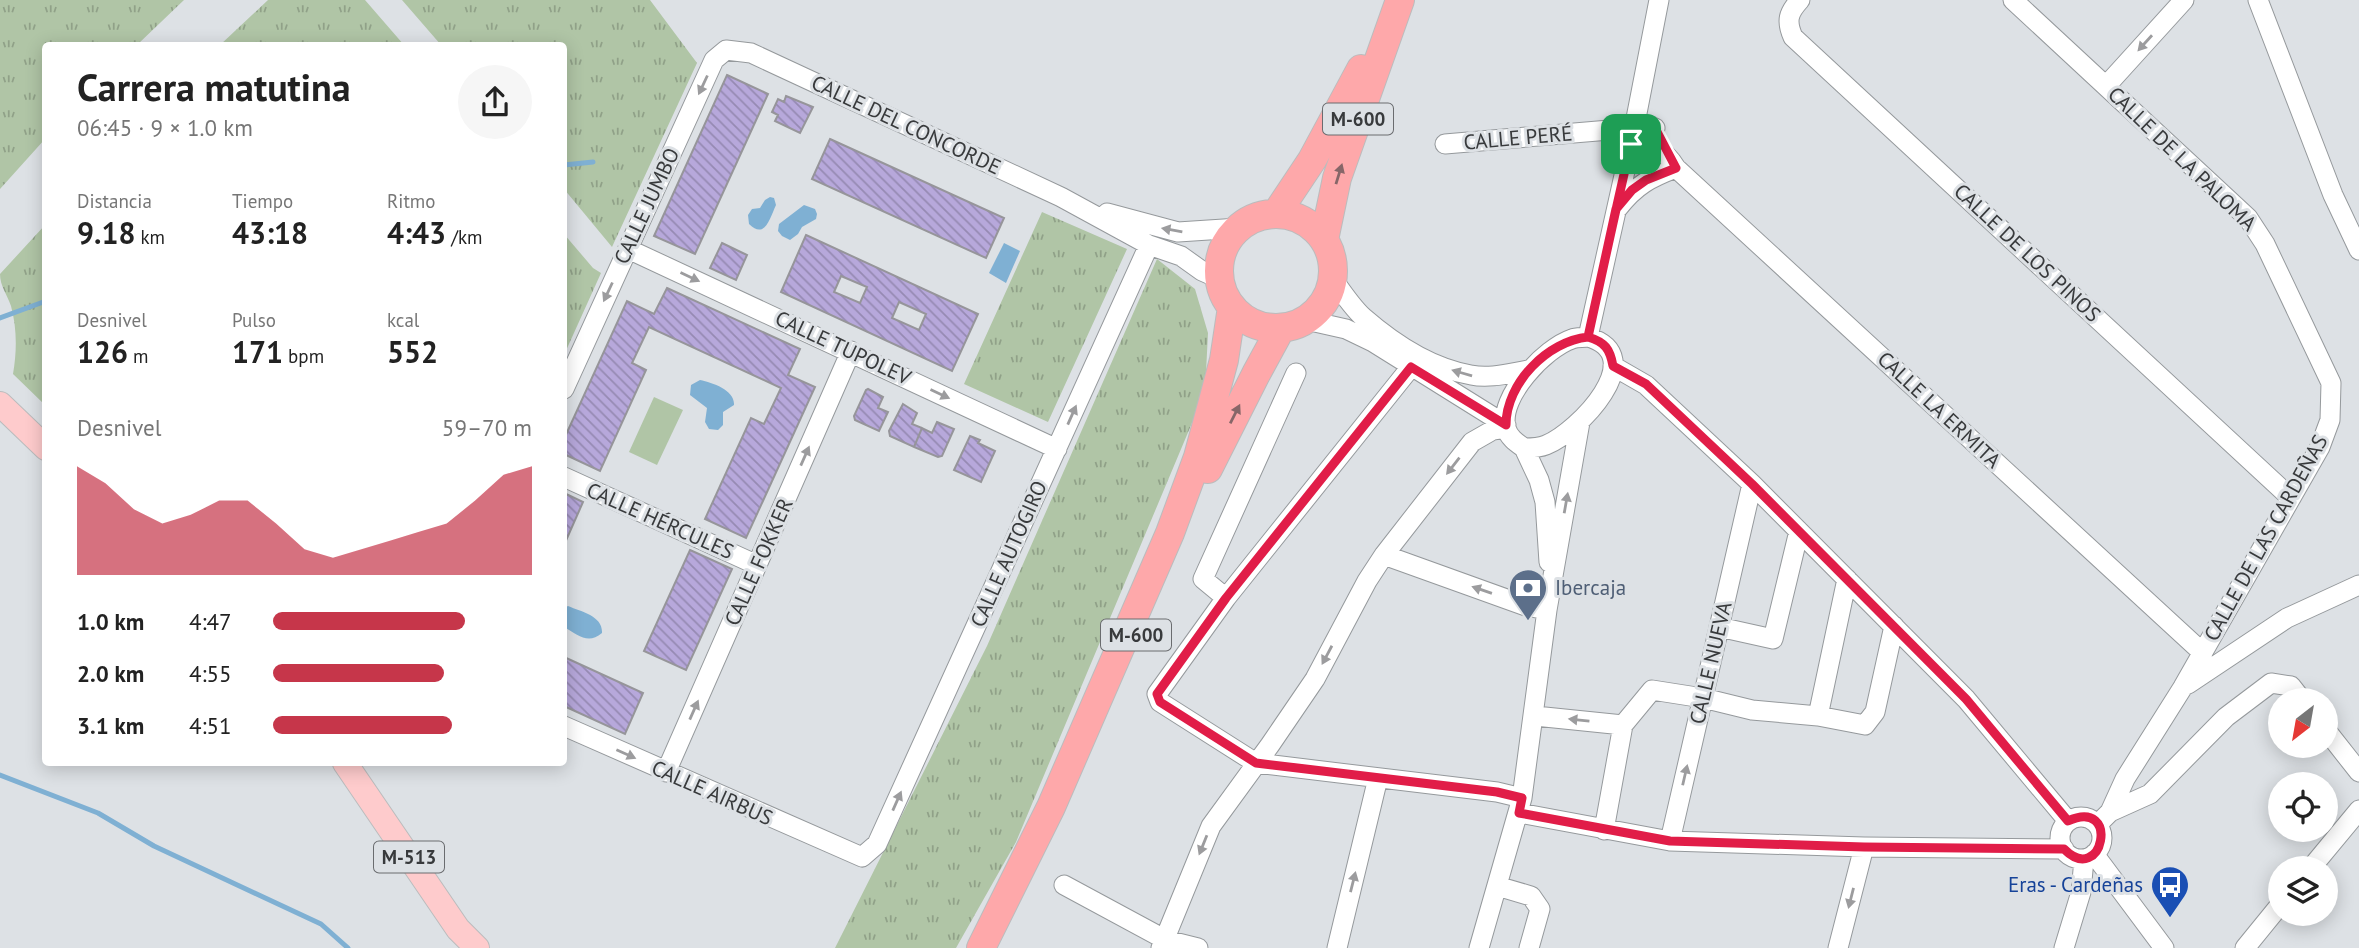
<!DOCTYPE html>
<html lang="es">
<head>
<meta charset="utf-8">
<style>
	body { margin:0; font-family:"PT Sans",sans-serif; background:#f6f6f6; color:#222; height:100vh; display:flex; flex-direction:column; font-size:26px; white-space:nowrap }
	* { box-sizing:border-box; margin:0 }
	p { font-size:23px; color:#767676 }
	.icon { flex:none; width:38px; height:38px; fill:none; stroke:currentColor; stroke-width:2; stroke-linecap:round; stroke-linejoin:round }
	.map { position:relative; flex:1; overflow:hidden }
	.sheet { position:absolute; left:42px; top:42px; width:525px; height:724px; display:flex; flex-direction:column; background:#fff; border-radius:7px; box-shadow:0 4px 18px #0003 }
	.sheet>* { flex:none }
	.needle { width:46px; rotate:211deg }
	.fabs { position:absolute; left:2268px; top:688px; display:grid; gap:14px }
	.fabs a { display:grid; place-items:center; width:70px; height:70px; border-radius:50%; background:#fff; box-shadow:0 4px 18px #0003; font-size:35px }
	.pin { position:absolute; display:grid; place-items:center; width:60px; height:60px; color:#fff; margin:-30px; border-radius:14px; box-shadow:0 4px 10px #0006 }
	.round { display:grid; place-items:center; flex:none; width:74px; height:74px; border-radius:37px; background:#f6f6f6 }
	.head { display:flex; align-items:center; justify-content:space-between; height:119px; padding:0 35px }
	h1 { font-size:38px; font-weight:800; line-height:52px }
	.metrics { display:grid; grid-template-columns:repeat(3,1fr); gap:10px; height:119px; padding:7px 35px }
	.metrics div { display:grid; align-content:center }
	.metrics b { font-size:30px; font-weight:800 }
	.metrics small { font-size:19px; font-weight:400 }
	.metrics p { font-size:19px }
	.chart { height:196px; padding:14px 35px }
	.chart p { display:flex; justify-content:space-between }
	.chart svg { width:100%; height:126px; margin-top:7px; fill:#c6364a; opacity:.7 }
	ul { padding:0 35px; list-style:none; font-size:23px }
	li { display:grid; grid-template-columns:112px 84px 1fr; align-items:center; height:52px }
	li i { height:18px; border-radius:9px; background:#c6364a }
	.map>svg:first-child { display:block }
	.grass { fill:url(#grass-tufts) }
	.pitch { fill:#b0c5a6 }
	.water { fill:#7fb0d3 }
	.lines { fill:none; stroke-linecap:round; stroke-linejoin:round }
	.stream { stroke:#7fb0d3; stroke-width:5 }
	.building { fill:url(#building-back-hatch); stroke:#96959a; stroke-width:2; fill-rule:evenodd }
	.minor-casing { stroke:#95999c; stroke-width:21 }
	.major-casing { stroke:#bbbcbd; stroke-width:26 }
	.highway-casing { stroke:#bbbcbd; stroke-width:30 }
	.minor { stroke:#fff; stroke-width:19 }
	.major { stroke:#fecbcc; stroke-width:24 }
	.highway { stroke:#fea8aa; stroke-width:28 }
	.oneway { fill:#9c9c9e }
	.oneway2 { fill:#876668 }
	.route-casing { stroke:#fff; stroke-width:14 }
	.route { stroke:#e11d48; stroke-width:9 }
	.labels { text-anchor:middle; stroke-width:6; stroke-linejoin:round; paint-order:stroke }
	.shield { fill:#dde1e5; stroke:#6a6c6f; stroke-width:2 }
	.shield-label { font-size:19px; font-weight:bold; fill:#383a3c }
	.street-label { font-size:21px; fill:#383a3c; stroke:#dde1e5 }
	.service-label { font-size:21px; fill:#4e5e75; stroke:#dde1e5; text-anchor:start }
	.transit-label { font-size:21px; fill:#164399; stroke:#dde1e5; text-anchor:end }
</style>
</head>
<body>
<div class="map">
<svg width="2359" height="948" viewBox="0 0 2359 948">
	<defs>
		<pattern id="grass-tufts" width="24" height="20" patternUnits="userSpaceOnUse" patternTransform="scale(1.75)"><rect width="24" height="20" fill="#b0c5a6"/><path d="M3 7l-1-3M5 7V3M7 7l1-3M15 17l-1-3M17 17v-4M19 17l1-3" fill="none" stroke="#90a188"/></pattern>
		<pattern id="building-back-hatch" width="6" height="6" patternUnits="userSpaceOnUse" patternTransform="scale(1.75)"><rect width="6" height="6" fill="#b7a8db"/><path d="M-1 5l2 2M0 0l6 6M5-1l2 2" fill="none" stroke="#968ab3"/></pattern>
	</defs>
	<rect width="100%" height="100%" fill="#dde1e5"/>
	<path class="grass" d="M 0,0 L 184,0 L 137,45 L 46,46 L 45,139 L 0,189 Z
		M 268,0 L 365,0 L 404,45 L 220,45 Z
		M 402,0 L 650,0 L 697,63 L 612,247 L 564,189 L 564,46 L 441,45 Z
		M 1042,212 L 1127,249 L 1048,422 L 964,384 Z
		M 45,225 L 45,405 L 13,374 C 17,351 17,328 11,306 C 7,294 0,286 0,274 Z
		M 564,234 L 593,268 L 601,273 L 564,355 Z
		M 1157,259 L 1195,289 L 1208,333 L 1205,392 L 1016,842 L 956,948 L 835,948 L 987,646 Z"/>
	<path class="pitch" d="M 654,397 L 683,410 L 657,465 L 629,452 Z"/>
	<path class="water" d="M 770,197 L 774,198 L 776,205 C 770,218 765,240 749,224 L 748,215 L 752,209 L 760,208 L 765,200 Z
		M 804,205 L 815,209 L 817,214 L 816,219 L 802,227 L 798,234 L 790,240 L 782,236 L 778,231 L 779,224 Z
		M 1004,243 L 1020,251 L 1006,283 L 989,273 Z
		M 700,380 C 713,383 735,390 734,405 L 723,412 L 723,425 L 718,430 L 709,429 L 705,422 L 707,408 L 690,395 L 691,385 Z
		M 568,606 C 582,612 603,616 602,633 C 588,645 578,635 564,627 L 564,608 Z"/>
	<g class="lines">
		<path class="stream" d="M 564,165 L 593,162
			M 0,318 L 46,301
			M 0,775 L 98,813 L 154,846 L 321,924 L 348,948"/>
	</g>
	<path class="building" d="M 727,75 L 768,94 L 695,254 L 654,236 Z
		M 786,96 L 813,107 L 800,133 L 775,121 L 778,115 L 772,112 L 778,99 L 784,102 Z
		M 830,139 L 1004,218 L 986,258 L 812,179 Z
		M 806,235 L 978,314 L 952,371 L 781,292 ZM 841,276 L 867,287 L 860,303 L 834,292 ZM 899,302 L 926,314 L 919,330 L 892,318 Z
		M 722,243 L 747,255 L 736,280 L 710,268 Z
		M 667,288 L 800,349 L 788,375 L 815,387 L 746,538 L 705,519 L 751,418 L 764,424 L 781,388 L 649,327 L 632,363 L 646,370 L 600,471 L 564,454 L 564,439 L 627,301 L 654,314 Z
		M 868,389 L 883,397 L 878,408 L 888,412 L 879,431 L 855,420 L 854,416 L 866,390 Z
		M 903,404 L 917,413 L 912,424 L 922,428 L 914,447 L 890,436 L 889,431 Z
		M 937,422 L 954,429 L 942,456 L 938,457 L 914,447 L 922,428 L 932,433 Z
		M 970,436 L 980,440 L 978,443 L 995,451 L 981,482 L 954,470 Z
		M 564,493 L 583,502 L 564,545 Z
		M 690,550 L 732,569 L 686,670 L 644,651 Z
		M 564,657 L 643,693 L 625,734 L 564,706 Z"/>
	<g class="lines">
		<defs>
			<path id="minor" d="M 1800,0 C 1788,13 1786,21 1793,37 L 2291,498
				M 2013,0 L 2248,218 L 2265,244 L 2331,383 L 2330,420 L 2320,447 L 2183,687 L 2125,779 L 2110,812
				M 2258,0 L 2333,195 L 2359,250
				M 2106,86 L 2184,0
				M 1445,144 L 1633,128 L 1643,124 L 1655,128
				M 1631,144 C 1653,145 1664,148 1676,168 L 2203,653
				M 1618,208 C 1636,185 1650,178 1676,168
				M 1107,213 L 1178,232 L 1239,228
				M 628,249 L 1057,449
				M 1333,279 C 1342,292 1352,307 1363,317 C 1394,344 1430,368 1471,375 C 1490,379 1510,373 1529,370
				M 1306,320 L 1346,329 L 1373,342 L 1506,425
				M 1588,337 L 1631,144 L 1659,0
				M 1588,337 C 1652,356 1578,432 1546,445 C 1539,448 1532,448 1524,448 C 1517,443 1509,438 1506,428 C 1498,397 1545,348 1572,339 C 1577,337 1583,338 1588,337 Z
				M 1613,366 L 1646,385 L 1752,484 L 1966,699 L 2068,821
				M 1411,367 L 1226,598 L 1157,694 L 1160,702 L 1256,763 L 1497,792 L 1522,798
				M 564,389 L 714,60 L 726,50 L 751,53 L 1061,197 L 1149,245 L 1181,256 L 1202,271 L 1220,279
				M 1524,448 L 1539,480 L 1545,502 L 1549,562
				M 564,477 L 757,565
				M 1384,555 L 1526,606 L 1547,610
				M 1226,598 L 1203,579 L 1296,373
				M 1719,627 L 1773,639 L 1799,531
				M 2188,684 L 2287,618 L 2359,585
				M 1535,716 L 1623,725
				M 1818,716 L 1847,579
				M 564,726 L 862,857 L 877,844 L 1149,245
				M 2326,730 L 2359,772
				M 666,772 L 851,351
				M 1519,813 L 1670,841 L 1864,847 L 2064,849
				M2060 838a21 21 0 1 1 42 0a21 21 0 1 1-42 0Z
				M 2098,824 L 2110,812 L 2150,794 L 2226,717 L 2271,683 L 2291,686 L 2302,700
				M 1604,830 L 1623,725 L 1652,690 L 1703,698 L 1752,710 L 1818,716 L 1865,725 L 1875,712 L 1894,626
				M 1670,841 L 1752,484
				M 2094,854 L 2164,948
				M 2311,868 L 2359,810
				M 1064,885 L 1166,940 L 1198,948
				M 1497,886 L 1531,896 L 1540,909 L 1529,948
				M 1161,948 L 1211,826 L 1270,745 L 1315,679 L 1367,581 L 1384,555 L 1472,442 L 1493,430 L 1506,428
				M 1337,948 L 1378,778
				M 1479,948 L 1522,798 L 1547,610 L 1580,422
				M 1838,948 L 1864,847
				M 2064,948 L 2081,892 L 2084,859
				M 2245,948 L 2280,905"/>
			<path id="major" d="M 0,404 L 46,448
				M 345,763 L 458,929 L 477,948"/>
			<path id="highway" d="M 1276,214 L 1312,160 L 1361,69
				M1219 271a57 57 0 1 1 114 0a57 57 0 1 1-114 0Z
				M 1324,240 L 1337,178 L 1400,0
				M 1208,469 L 1256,374 L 1281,328
				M 981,948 L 1051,807 L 1170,533 L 1198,457 L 1224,360 L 1232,307"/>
		</defs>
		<use href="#minor" class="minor-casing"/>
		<use href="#major" class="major-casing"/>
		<use href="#highway" class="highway-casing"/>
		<use href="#minor" class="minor"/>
		<use href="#major" class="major"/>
		<use href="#highway" class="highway"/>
	</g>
	<defs><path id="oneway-solid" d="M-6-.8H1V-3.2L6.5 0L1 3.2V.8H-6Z" transform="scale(1.75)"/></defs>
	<g class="oneway">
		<use href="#oneway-solid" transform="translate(2145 43) rotate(132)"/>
		<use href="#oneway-solid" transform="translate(703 85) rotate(115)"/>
		<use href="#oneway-solid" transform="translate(1172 230) rotate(-170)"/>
		<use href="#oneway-solid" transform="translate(690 277) rotate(25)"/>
		<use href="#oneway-solid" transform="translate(608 292) rotate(115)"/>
		<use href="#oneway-solid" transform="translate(1462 373) rotate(-164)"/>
		<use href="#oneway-solid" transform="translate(940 394) rotate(25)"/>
		<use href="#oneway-solid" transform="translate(1072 415) rotate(-66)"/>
		<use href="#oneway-solid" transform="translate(805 456) rotate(-66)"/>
		<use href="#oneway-solid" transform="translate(1453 466) rotate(128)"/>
		<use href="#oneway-solid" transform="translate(1566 503) rotate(-80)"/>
		<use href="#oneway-solid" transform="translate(1482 590) rotate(-161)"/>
		<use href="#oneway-solid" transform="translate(1327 655) rotate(118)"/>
		<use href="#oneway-solid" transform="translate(694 710) rotate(-66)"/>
		<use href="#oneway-solid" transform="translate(1579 720) rotate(-174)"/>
		<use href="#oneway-solid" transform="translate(626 754) rotate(24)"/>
		<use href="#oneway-solid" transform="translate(1685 775) rotate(-77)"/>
		<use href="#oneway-solid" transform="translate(897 801) rotate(-66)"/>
		<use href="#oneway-solid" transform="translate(1203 845) rotate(112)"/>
		<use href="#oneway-solid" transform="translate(1353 882) rotate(-76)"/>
		<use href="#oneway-solid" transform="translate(1851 898) rotate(104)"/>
	</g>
	<g class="oneway2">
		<use href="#oneway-solid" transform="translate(1339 174) rotate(-73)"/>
		<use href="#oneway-solid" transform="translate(1235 414) rotate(-63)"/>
	</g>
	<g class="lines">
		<defs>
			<path id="route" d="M 1631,144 C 1616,208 1602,273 1588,337 C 1548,341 1506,383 1506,425 L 1411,367 L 1226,598 L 1157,694 L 1160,702 L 1256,763 L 1497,792 L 1522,798 L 1519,813 L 1670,841 L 1864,847 L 2064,849 C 2103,888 2121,797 2068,821 L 1966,699 L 1752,484 L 1646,384 L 1613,366 C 1610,349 1605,342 1588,337 L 1616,209 L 1632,190 L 1646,180 L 1676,168 L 1655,128 L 1643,124 L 1633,128 L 1631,144"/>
		</defs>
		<use href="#route" class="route-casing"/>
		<use href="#route" class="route"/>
	</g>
	<defs>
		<symbol id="bank-pin" viewBox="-11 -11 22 30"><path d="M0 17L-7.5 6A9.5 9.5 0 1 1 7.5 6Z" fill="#5c6f8a" stroke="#dde1e5"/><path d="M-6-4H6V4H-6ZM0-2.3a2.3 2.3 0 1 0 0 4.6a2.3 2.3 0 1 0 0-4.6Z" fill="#fff"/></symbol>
		<symbol id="bus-pin" viewBox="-11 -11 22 30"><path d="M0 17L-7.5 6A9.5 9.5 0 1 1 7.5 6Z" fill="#1a4fb4" stroke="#dde1e5"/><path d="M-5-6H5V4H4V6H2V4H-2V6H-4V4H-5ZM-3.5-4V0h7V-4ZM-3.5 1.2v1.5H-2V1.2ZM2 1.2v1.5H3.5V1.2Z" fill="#fff"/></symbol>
	</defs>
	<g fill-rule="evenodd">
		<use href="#bank-pin" x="1506" y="566" width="44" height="60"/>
		<use href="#bus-pin" x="2148" y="863" width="44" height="60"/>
	</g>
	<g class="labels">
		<g class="shield">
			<rect x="1323" y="103.5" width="70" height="31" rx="5"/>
			<rect x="1101" y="619.5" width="70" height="31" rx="5"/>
			<rect x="374" y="841.5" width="70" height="31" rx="5"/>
		</g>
		<g class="shield-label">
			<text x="1358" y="126">M-600</text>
			<text x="1136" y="642">M-600</text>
			<text x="409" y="864">M-513</text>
		</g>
		<g class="street-label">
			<text transform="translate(906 125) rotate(25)" y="7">CALLE DEL CONCORDE</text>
			<text transform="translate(1518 138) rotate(-5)" y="7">CALLE PERÉ</text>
			<text transform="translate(2182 159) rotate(44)" y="7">CALLE DE LA PALOMA</text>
			<text transform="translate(647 206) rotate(-65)" y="7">CALLE JUMBO</text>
			<text transform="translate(2027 253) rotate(43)" y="7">CALLE DE LOS PINOS</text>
			<text transform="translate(843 348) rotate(25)" y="7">CALLE TUPOLEV</text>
			<text transform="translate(1939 410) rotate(43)" y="7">CALLE LA ERMITA</text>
			<text transform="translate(660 521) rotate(24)" y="7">CALLE HÉRCULES</text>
			<text transform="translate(2266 538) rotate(-61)" y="7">CALLE DE LAS CARDEÑAS</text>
			<text transform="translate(1009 554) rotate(-66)" y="7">CALLE AUTOGIRO</text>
			<text transform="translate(759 562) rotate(-66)" y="7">CALLE FOKKER</text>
			<text transform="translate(1711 663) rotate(-77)" y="7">CALLE NUEVA</text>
			<text transform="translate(712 793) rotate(24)" y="7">CALLE AIRBUS</text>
		</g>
		<g class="service-label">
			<text x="1555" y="595">Ibercaja</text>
		</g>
		<g class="transit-label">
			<text x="2143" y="892">Eras - Cardeñas</text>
		</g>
	</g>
</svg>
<div class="fabs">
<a><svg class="needle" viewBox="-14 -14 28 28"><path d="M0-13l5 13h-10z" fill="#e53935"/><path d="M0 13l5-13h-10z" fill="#767676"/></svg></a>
<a><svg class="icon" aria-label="locate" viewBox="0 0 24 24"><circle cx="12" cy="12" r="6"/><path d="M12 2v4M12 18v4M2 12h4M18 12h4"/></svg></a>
<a><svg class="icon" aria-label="layers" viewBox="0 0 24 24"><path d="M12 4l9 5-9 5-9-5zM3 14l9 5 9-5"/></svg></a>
</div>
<div class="pin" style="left:1631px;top:144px;background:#1e9e55"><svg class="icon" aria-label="arrive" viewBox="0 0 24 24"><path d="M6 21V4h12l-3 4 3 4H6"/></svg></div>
<section class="sheet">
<div class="head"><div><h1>Carrera matutina</h1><p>06:45 · 9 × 1.0 km</p></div><a class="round"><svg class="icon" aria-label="share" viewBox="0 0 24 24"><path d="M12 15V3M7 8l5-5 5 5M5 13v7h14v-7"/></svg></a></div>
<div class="metrics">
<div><p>Distancia</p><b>9.18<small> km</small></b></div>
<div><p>Tiempo</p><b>43:18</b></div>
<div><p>Ritmo</p><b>4:43<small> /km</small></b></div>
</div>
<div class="metrics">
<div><p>Desnivel</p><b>126<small> m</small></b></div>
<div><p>Pulso</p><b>171<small> bpm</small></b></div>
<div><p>kcal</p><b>552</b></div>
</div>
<div class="chart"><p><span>Desnivel</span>59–70 m</p>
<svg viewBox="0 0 160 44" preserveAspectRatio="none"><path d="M0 44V6L10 12L20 21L30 26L40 23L50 18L60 18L70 26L80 35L90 38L100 35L110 32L120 29L130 26L140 18L150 9L160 6V44z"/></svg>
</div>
<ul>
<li><b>1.0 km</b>4:47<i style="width:74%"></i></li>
<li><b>2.0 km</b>4:55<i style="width:66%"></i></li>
<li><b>3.1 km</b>4:51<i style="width:69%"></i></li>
</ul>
</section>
</div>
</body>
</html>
